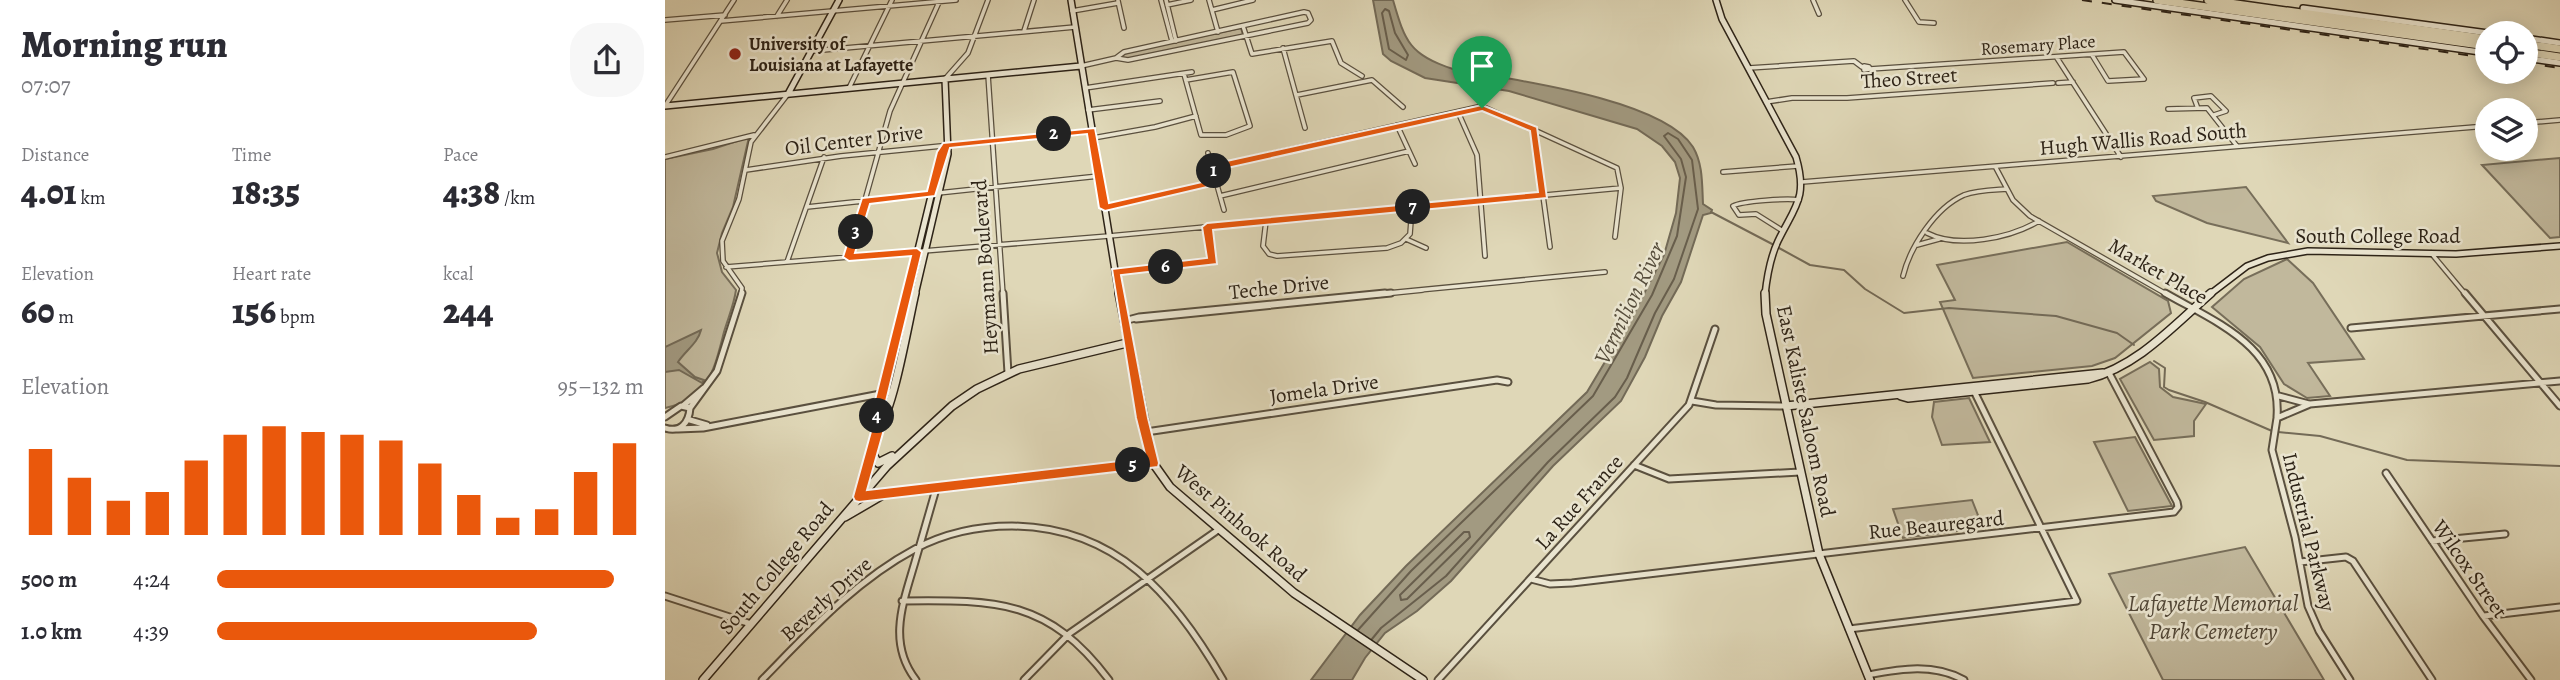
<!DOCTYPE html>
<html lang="en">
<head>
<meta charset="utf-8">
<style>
	body { margin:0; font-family:Alegreya,serif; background:#f7f7f7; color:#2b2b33; height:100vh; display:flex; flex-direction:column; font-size:26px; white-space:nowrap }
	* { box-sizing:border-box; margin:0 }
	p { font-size:23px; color:#7c7c81 }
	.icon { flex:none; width:38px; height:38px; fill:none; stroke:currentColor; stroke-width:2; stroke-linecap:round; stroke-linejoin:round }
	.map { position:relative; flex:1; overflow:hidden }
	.side { display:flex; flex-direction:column; background:#fff; width:665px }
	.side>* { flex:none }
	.buttons { position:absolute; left:1810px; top:21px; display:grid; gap:14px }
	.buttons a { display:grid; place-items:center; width:63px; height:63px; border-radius:50%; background:#fff; box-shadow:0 4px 18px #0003; font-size:35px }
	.pin { position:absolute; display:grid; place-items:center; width:60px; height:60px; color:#fff; margin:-72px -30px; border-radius:50% 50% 50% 0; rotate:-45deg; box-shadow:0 0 7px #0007 }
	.pin .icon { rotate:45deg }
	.km { position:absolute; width:35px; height:35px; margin:-18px; border-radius:50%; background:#222; color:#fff; font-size:19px; line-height:35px; text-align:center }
	.round { display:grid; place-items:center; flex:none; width:74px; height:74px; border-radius:28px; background:#f7f7f7 }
	.head { display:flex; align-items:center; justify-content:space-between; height:119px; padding:0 21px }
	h1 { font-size:38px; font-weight:800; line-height:52px }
	.stats { display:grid; grid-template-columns:repeat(3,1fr); gap:10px; height:119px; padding:7px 21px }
	.stats div { display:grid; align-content:center }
	.stats b { font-size:35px; font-weight:800 }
	.stats small { font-size:19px; font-weight:400 }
	.stats p { font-size:19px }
	.chart { height:196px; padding:14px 21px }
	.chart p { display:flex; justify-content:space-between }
	.chart svg { width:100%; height:126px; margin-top:7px; stroke:#ea580c; stroke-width:6 }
	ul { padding:0 21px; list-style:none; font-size:23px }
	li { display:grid; grid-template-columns:112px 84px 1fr; align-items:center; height:52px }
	li i { height:18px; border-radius:9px; background:#ea580c }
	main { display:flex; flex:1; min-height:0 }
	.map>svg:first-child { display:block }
	.green { fill:#c1b89c; stroke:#776e5a; stroke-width:2 }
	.water { fill:#a29a81; stroke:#736a57; stroke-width:2 }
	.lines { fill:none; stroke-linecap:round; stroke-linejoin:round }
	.shore { stroke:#685e4c; stroke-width:2 }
	.stream { stroke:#736a57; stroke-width:2 }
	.street-far1-casing { stroke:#5a503f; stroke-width:6 }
	.street-casing { stroke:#5a503f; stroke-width:9 }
	.secondary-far1-casing { stroke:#2d2317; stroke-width:8 }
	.secondary-casing { stroke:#2d2317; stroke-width:10 }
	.highway-casing { stroke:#2d2317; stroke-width:10 }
	.street-far1 { stroke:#eae5d0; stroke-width:3.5 }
	.street { stroke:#eae5d0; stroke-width:5 }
	.secondary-far1 { stroke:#eae5d0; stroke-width:5 }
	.secondary { stroke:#eae5d0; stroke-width:7 }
	.highway { stroke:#dfd7b7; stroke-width:7 }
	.rail { stroke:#2d2317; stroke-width:2; stroke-dasharray:10 10; stroke-linecap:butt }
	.route { fill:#ea580c; stroke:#fff; stroke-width:2; fill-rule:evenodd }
	.poi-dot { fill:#8f2418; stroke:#eae5d0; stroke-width:2.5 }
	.labels { text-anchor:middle; stroke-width:5; stroke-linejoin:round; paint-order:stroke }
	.far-poi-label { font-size:18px; font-weight:bold; fill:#2d2317; stroke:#eae5d0; text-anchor:start }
	.far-street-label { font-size:18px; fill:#2d2317; stroke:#eae5d0 }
	.street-label { font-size:21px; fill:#2d2317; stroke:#eae5d0 }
	.water-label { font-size:23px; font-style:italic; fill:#564d3c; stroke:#eae5d0 }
	.near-park-label { font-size:24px; font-style:italic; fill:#524838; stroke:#eae5d0 }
</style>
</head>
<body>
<main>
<section class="side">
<div class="head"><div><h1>Morning run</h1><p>07:07</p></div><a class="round"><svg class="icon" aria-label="share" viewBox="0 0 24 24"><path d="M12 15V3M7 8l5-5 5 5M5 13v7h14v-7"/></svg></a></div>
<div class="stats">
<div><p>Distance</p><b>4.01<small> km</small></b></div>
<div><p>Time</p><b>18:35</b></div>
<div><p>Pace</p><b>4:38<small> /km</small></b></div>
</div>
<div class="stats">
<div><p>Elevation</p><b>60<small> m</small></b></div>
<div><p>Heart rate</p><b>156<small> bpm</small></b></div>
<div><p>kcal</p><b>244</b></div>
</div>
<div class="chart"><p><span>Elevation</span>95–132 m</p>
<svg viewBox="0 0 160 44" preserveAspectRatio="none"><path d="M5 44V14M15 44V24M25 44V32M35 44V29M45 44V18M55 44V9M65 44V6M75 44V8M85 44V9M95 44V11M105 44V19M115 44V30M125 44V38M135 44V35M145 44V22M155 44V12"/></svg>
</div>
<ul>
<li><b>500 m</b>4:24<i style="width:93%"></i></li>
<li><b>1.0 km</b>4:39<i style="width:75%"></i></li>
</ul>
</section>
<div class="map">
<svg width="1895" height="680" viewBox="0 0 1895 680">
	<rect width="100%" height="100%" fill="#dfd7b7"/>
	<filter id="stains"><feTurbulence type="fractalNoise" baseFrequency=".00286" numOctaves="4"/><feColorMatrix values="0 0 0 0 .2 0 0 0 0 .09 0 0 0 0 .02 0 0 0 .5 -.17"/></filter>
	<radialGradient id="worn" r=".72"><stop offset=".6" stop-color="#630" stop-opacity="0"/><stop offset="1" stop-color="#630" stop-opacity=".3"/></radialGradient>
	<path class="green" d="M 576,28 L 578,35 L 463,60 L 455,57 L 463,52 Z
		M 84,137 L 68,207 L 57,233 L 52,253 L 57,272 L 71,290 C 69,305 63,318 59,332 C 49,370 44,399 0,408 L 0,159 L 48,149 Z
		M 1895,158 L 1895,237 L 1885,238 L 1817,165 Z
		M 1581,187 L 1623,243 L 1542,223 L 1491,201 L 1488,196 Z
		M 1402,242 L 1503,301 L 1506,313 L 1450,358 L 1427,366 L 1308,378 L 1275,302 L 1290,300 L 1272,265 Z
		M 1622,259 L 1648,283 L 1699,359 L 1643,363 L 1665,396 L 1642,398 L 1619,384 L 1595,347 L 1547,307 L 1579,279 Z
		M 1485,362 L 1494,369 L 1495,387 L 1508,397 L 1541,404 L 1529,421 L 1529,436 L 1489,440 L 1455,379 Z
		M 1304,398 L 1325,442 L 1277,445 L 1267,417 L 1269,402 Z
		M 1470,437 L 1507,506 L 1463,511 L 1429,442 Z
		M 1307,500 L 1318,528 L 1238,538 L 1228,509 Z
		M 1580,547 L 1659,680 L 1498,680 L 1444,574 Z"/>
	<path class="water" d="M 708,0 L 728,0 C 740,42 745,55 788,69 C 843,79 997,98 1028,147 C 1038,164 1037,184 1038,204 L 1047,210 L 1046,213 L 1038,215 L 1016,282 L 997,316 L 980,357 L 956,401 L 888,466 L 786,581 L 752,611 L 720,633 L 700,658 L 687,680 L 646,680 L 695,615 L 741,566 L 922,392 L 968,315 L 999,255 L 1011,213 L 1015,178 L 1010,162 L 997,146 L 972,129 L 844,91 L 760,78 L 726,61 L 718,54 Z
		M 36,330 C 33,343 20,351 13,362 L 30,377 L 39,380 L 37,383 L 14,370 L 0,372 L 0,347 Z"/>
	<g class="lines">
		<path class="shore" d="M 720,9 L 724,11 L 730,33 L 743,55 L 741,60 L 724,49 L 717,13 Z
			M 799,532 L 804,532 L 805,537 L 742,599 L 736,600 L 735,595 Z
			M 693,630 L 746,571 L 928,396 L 987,295 L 1012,236 L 1021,177 L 1016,159 L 999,136 L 1003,133 L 1013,139 L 1027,160 L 1033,209 L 1009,279 L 990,313 L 962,378 L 950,397 L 883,462 L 781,576 L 716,628 L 707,639"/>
		<path class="stream" d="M 1046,212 L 1109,245
			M 1114,248 L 1145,265 L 1179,270 L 1200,289 L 1239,313 L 1284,308 L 1391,316 L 1452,333 L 1469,345
			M 1489,361 L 1500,368 L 1499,387 L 1504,390 L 1540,402 L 1607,431
			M 1613,432 L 1655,436 L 1742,460 L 1895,466"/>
		<defs>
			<path id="street-far1" d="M 496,0 L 507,41
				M 501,0 L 511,41
				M 544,0 L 553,32
				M 1148,0 L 1154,14
				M 1240,0 L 1254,22 L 1269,23
				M 453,1 L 459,28
				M 502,5 L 526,0
				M 547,10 L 588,0
				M 407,11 L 453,3
				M 639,12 L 643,13 L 646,20 L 643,23 L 463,60 L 451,58 L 459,52 Z
				M 112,16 L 122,0
				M 0,20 L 60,15
				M 56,21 L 291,0
				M 578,26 L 587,54 L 667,41 L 676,63 L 697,76
				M 359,31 L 369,0
				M 618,48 L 640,128
				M 147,51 L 410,27
				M 1392,58 L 1456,157
				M 416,66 L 451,58
				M 1199,66 L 1204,67 L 1205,69 L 1199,70 Z
				M 1084,68 L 1189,61 L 1197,67
				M 1205,69 L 1459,52 L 1479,79 L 1443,81 L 1427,55
				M 519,74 L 536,135 L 561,135 L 585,126 L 568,72 L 521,80
				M 323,75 L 338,295
				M 280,79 L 303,53 L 323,0
				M 1393,83 L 1408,82
				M 184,88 L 227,0
				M 420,88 L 527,72
				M 632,95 L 707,80 L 738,107
				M 1101,102 L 1127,98 L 1182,98 L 1388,83
				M 0,106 L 69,0
				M 1532,106 L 1529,98 L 1546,96 L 1561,111 L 1549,115
				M 1503,109 L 1542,108 L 1572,146
				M 423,110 L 495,101
				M 793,112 L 812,155 L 820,256
				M 1860,123 L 1895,120
				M 732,125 L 750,164
				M 869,130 L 885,247
				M 428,138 L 490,127 L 531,116
				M 543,153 L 559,210
				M 0,157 L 89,135
				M 548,167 L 813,107 L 821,108 L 952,168 L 956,188 L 950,237
				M 1331,168 L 1348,200 L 1365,216 L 1503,295
				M 81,170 L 176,156 L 427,131
				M 1058,172 L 1133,166
				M 1137,182 L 1822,126
				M 555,196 L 744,151
				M 142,207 L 434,176
				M 440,208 L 551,182
				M 601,221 L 598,246 L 604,254 L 612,256 L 722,248 L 736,243 L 745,234 L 747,207
				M 1118,231 L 1091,214 L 1074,215 L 1068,206 C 1077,201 1123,198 1134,200
				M 1262,233 C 1293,249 1345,238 1374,221
				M 741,239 L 761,248
				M 1252,245 L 1274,239
				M 1766,253 L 1801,295
				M 184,257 L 225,111 L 275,0
				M 122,262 L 159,157
				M 61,267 L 444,236 L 956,188
				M 450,272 L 548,262 L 542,227
				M 1238,276 C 1245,247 1270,208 1299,195 C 1312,190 1328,190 1342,189
				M 76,295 L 77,288 L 58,261 L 57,241 L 74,199 L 86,142 L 123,94
				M 702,295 L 940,272
				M 709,295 L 758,290"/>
			<path id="street" d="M 338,293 L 343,373
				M 1500,293 C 1552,323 1617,347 1612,417
				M 1800,293 L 1895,406
				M 471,319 L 726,293
				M 459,321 L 474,317 L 720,293
				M 1686,328 L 1895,309
				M 1614,396 L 1644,404
				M 1027,401 L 1051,405 L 1121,406
				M 19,405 L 39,388
				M 25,408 L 52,371 L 77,293
				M 0,417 L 16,406 L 25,408 C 24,423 15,433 0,428
				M 25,420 L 42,425
				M 13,429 L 38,428 L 226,392
				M 481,432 L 832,380 L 843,382
				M 969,465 L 1004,479 L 1135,472
				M 1721,473 L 1818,616 L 1866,680
				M 1767,541 L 1840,534
				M 1635,562 L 1681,557 L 1688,561 L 1767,680
				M 866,579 L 885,584 L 907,583 L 1509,512 L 1513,507 L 1512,502 L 1444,373
				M 0,596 L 86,624
				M 237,601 C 332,600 383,599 444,680
				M 1819,616 L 1895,607
				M 1184,629 L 1412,601 L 1308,389
				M 1203,675 C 1236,669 1268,663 1299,680
				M 97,680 C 144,632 190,581 250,549 C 280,533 313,526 347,526 C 452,527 509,595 558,680
				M 251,680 C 222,643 238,603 250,562 C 257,538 264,513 271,489
				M 359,680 L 405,633 L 553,530
				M 773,680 L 1024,405 L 1050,329
				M 1685,680 L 1654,631 L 1643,606 L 1630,537 L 1607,450 L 1612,418 L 1645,404 L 1895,381"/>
			<path id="secondary-far1" d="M 406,0 L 454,295
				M 1051,0 L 1057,19 L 1131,157 C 1143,198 1130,206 1113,241 C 1105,258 1102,276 1100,295
				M 1450,0 L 1822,53
				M 1638,8 L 1823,33
				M 1860,38 L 1895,43
				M 1860,58 L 1895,63
				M 123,94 L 174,0
				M 0,106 L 416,66
				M 242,295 L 276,155 L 282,145
				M 250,295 L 283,154 L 280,79
				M 1544,295 L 1582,266 L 1603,258 L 1643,251 L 1791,254 L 1895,246"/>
			<path id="secondary" d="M 454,293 L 488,463 L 505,487 L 629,593 L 758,680
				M 1100,293 L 1101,314 L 1154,554 L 1205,680
				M 1236,396 L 1243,398 L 1423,379 C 1473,366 1508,326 1546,293
				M 1121,406 L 1438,373
				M 214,426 L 210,424 L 242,293
				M 207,453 L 213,463 L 227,456
				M 196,492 L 214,426 C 228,412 244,318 250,293
				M 194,497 L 488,463
				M 180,517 L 216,496
				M 38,680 L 222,466 L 287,406 L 312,389 L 354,369 L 462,343"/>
			<path id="highway" d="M 1492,0 L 1822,46
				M 1543,0 L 1822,39
				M 1860,44 L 1895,49
				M 1860,52 L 1895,57"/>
		</defs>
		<use href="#street-far1" class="street-far1-casing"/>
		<use href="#street" class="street-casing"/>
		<use href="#secondary-far1" class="secondary-far1-casing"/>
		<use href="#secondary" class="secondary-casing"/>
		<use href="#highway" class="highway-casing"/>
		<use href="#street-far1" class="street-far1"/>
		<use href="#street" class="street"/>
		<use href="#secondary-far1" class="secondary-far1"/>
		<use href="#secondary" class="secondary"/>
		<use href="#highway" class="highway"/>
		<path class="rail" d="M 1417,0 L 1822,58
			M 1860,63 L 1895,68"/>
	</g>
	<path class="route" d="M 817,105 L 872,127 L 882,198 L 548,230 L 552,264 L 456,275 L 483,418 L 494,463 L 493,467 L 194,502 L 190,501 L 188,497 L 207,428 L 204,424 L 246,256 L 184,261 L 178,257 L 197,198 L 262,191 L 272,152 L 278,143 L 430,128 L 444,203 L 546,180 L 543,167 L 548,164 ZM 817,111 L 865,131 L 873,192 L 542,223 L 537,227 L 542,258 L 447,269 L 471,418 L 481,458 L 202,490 L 220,426 L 216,422 L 257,252 L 252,248 L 190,253 L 205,204 L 270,196 L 285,148 L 422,134 L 434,208 L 440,211 L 555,184 L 553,170 Z"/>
	<circle class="poi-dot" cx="70" cy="54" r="7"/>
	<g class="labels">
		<g class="far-poi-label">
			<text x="84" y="50">University of<tspan x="84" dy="21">Louisiana at Lafayette</tspan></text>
		</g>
		<g class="far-street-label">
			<text transform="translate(1373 45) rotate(-4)" y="6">Rosemary Place</text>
		</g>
		<g class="street-label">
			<text transform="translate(1244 78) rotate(-4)" y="7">Theo Street</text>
			<text transform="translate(1478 139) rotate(-5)" y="7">Hugh Wallis Road South</text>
			<text transform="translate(189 140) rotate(-7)" y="7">Oil Center Drive</text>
			<text x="1713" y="243">South College Road</text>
			<text transform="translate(320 267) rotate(-94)" y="7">Heymann Boulevard</text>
			<text transform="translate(1493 271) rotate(30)" y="7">Market Place</text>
			<text transform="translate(614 287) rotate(-6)" y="7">Teche Drive</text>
			<text transform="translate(659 389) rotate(-8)" y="7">Jomela Drive</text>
			<text transform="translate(1141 411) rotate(78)" y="7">East Kaliste Saloom Road</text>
			<text transform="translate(914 502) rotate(-48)" y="7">La Rue France</text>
			<text transform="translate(576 523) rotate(41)" y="7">West Pinhook Road</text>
			<text transform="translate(1271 525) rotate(-6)" y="7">Rue Beauregard</text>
			<text transform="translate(1644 532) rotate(76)" y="7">Industrial Parkway</text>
			<text transform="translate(111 568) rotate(-50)" y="7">South College Road</text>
			<text transform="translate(1805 569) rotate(55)" y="7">Wilcox Street</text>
			<text transform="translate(161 599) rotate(-42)" y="7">Beverly Drive</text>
		</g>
		<g class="water-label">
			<text transform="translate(964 303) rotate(-64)" y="8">Vermilion River</text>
		</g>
		<g class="near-park-label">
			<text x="1548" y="611">Lafayette Memorial<tspan x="1548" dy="28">Park Cemetery</tspan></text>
		</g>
	</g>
	<rect width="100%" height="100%" filter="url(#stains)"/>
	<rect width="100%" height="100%" fill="url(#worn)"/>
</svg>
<div class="buttons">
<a><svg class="icon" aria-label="locate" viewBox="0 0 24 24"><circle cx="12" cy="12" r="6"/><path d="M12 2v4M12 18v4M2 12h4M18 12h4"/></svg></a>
<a><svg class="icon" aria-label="layers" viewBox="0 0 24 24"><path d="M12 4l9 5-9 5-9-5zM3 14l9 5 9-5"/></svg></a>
</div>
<div class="pin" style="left:817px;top:108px;background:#1e9e55"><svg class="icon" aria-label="arrive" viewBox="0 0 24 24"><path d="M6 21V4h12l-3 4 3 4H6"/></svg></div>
<b class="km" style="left:549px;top:171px">1</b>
<b class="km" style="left:389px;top:134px">2</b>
<b class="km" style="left:191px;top:232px">3</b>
<b class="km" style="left:212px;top:416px">4</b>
<b class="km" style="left:468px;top:465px">5</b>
<b class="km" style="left:501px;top:267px">6</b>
<b class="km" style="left:748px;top:207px">7</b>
</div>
</main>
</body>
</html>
